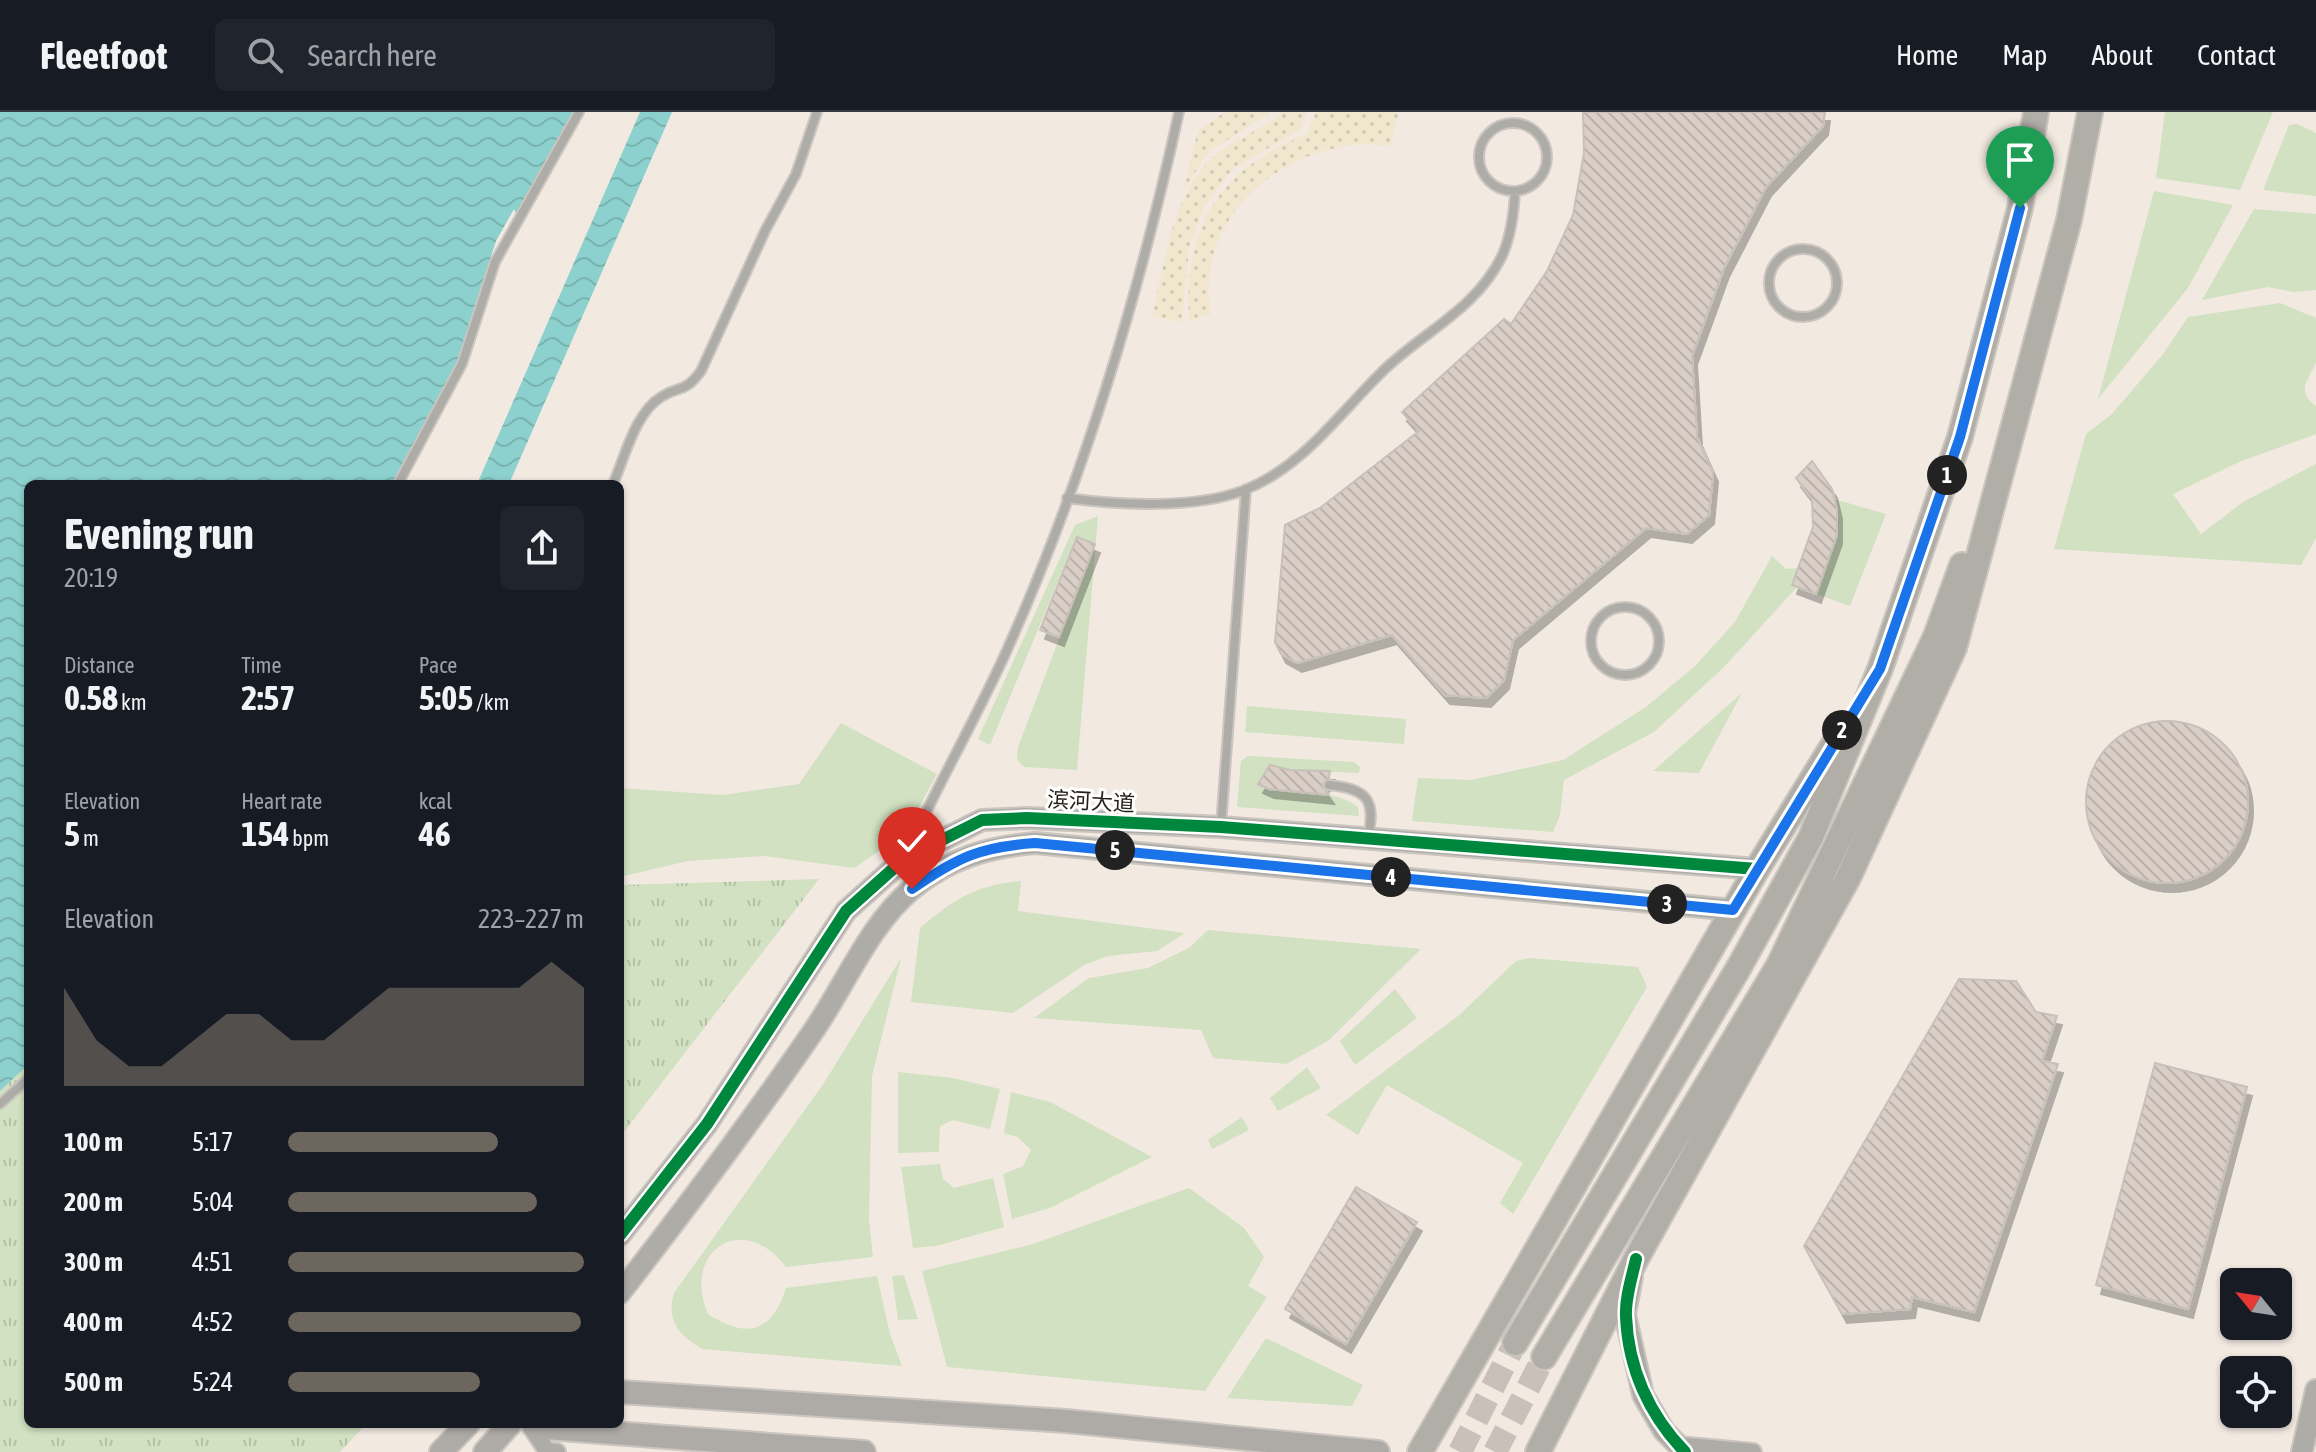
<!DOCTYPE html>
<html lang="en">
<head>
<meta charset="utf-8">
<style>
	body { margin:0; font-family:"Asap Condensed","Noto Sans SC",sans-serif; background:#20242c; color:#f1f3f6; height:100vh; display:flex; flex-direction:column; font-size:30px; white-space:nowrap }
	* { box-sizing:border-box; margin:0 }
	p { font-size:26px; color:#9ea1a6 }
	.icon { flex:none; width:44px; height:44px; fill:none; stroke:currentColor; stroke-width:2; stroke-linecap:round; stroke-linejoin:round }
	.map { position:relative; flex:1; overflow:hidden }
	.side { position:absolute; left:24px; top:368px; width:600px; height:948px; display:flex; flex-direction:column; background:#171b24; border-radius:12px; box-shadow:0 2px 6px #0004 }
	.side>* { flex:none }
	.needle { width:52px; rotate:300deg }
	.fabs { position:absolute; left:2220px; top:1156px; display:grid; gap:16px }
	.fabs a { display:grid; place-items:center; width:72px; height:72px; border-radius:12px; background:#171b24; box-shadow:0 2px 6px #0004; font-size:40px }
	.pin { position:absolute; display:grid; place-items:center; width:68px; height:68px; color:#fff; margin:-82px -34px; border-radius:50% 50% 50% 0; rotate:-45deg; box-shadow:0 0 8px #0007 }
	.pin .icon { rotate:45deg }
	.km { position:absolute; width:40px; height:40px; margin:-20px; border-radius:50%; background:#222; color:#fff; font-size:22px; line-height:40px; text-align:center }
	.round { display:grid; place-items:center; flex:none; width:84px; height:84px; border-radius:12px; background:#20242c }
	.overview { display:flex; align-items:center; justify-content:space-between; height:136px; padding:0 40px }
	h1 { font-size:44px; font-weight:700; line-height:60px }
	.stats { display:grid; grid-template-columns:repeat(3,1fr); gap:12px; height:136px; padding:8px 40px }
	.stats div { display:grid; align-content:center }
	.stats b { font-size:34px; font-weight:700 }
	.stats small { font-size:22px; font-weight:400 }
	.stats p { font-size:22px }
	.chart { height:224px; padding:16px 40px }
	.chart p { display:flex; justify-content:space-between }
	.chart svg { width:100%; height:144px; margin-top:8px; fill:#6c665f; opacity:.7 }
	ul { padding:0 40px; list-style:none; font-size:26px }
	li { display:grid; grid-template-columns:128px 96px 1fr; align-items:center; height:60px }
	li i { height:20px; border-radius:10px; background:#6c665f }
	header { display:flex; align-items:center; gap:48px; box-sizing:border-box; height:112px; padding:0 40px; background:#171b24; border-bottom:2px solid #363941 }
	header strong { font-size:38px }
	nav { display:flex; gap:44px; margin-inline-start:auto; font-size:28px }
	.search { width:560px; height:72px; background:#20242c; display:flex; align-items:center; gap:20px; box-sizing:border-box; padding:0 28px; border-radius:12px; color:#9ea1a6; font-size:30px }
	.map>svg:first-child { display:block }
	.green { fill:#d1e1c1 }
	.sand { fill:url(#sand-dots) }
	.park { fill:url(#park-tufts) }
	.water { fill:url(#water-waves) }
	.building { fill:url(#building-back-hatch); stroke:#c8c0ba; stroke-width:2; filter:url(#shadow) }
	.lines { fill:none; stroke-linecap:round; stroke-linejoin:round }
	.primary-tunnel { stroke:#c9c1b9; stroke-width:24; stroke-dasharray:24 12; stroke-linecap:butt }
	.service-casing { stroke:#cbc5bf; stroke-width:12 }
	.minor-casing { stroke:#cbc5bf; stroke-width:20 }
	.tertiary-casing { stroke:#cbc5bf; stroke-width:24 }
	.secondary-casing { stroke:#cbc5bf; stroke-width:26 }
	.primary-casing { stroke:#cbc5bf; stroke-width:28 }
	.service { stroke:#aeaca7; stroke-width:8 }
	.minor { stroke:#aeaca7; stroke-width:16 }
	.tertiary { stroke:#aeaca7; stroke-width:20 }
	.secondary { stroke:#aeaaa5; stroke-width:22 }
	.primary { stroke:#b1aea8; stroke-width:24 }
	.cycleway-casing { stroke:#fff; stroke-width:17 }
	.cycleway { stroke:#00873e; stroke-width:12 }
	.route-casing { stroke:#fff; stroke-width:16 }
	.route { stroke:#1a73e8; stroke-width:10 }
	.labels { text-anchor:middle; stroke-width:6; stroke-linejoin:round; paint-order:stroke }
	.street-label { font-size:22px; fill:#241f19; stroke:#fff }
</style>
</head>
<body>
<header>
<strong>Fleetfoot</strong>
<div class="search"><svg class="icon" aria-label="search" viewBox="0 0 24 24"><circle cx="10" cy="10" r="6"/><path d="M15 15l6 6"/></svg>Search here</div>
<nav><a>Home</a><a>Map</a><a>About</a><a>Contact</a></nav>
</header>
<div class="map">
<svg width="2316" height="1340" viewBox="0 0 2316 1340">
	<defs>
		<pattern id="sand-dots" width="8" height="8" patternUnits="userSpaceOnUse" patternTransform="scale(2)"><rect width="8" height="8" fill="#f0e7ce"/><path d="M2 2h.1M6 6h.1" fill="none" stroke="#cec6b0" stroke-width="1.8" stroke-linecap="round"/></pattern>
		<pattern id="park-tufts" width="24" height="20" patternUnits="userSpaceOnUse" patternTransform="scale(2)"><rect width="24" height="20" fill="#d1e1c1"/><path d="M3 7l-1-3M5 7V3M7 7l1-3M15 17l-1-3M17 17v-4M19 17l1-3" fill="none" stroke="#b3c1a5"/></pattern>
		<pattern id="water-waves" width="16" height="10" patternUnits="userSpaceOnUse" patternTransform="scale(2)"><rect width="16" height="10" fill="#8cd1ce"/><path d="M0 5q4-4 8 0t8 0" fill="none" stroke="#79b3b0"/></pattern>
		<pattern id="building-back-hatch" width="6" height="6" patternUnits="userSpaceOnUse" patternTransform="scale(2)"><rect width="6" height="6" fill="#dacfc7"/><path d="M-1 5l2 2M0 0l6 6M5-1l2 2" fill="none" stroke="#bbb1aa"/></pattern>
		<filter id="shadow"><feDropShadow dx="5" dy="9" stdDeviation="0" flood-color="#0004"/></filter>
	</defs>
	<rect width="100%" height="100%" fill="#f2eae1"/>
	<path class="green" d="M 2165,0 L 2273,0 L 2240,78 L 2156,66 Z
		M 2297,12 L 2316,21 L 2316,84 L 2263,78 L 2289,13 Z
		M 2154,79 L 2233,93 L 2188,176 L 2098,287 Z
		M 2254,97 L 2316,102 L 2316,178 L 2293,180 L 2268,175 L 2202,188 Z
		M 2280,191 L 2316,206 C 2316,218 2316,240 2316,251 C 2309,267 2295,279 2316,294 L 2316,322 L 2239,350 L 2173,382 L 2201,422 L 2243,390 L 2316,352 L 2316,426 L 2301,453 L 2054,437 L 2086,322 L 2112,302 L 2163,242 L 2188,205 Z
		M 1834,387 L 1886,402 L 1850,494 L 1816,482 L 1837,423 Z
		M 1098,404 L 1077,658 L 1024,655 L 1017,648 L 1018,635 L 1095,432 L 1076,426 L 990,633 L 978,627 L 1075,413 Z
		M 1772,444 L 1786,457 L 1799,456 L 1791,474 L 1797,475 L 1724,555 L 1654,620 L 1564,668 L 1560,703 L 1553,720 L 1412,709 L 1418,666 L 1471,668 L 1563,648 L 1646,595 L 1695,554 L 1735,510 Z
		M 1742,581 L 1699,661 L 1653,659 Z
		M 1247,594 L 1406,607 L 1404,632 L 1245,620 Z
		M 841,611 L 937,662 L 905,721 L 854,756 L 764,744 L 688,749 L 620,765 L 620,676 L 723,683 L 799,672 Z
		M 1248,644 L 1354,650 L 1360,655 L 1359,661 L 1290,658 L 1270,653 L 1259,671 C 1290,689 1331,673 1358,695 L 1359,704 L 1237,695 L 1241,649 Z
		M 1021,769 L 1018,799 L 1185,821 L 1157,839 L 1108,844 L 1084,853 L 1013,901 L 911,890 L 920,816 C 954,787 976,773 1021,769 Z
		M 1208,818 L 1421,837 L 1329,928 L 1287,952 L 1213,946 L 1201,918 L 1034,906 L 1089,866 L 1148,856 L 1189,836 Z
		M 901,846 L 872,964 L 869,1108 L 873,1145 L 786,1155 C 743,1098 681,1139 708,1202 C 746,1227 772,1221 786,1176 L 877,1164 L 890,1222 L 902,1254 L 702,1237 C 679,1223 666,1209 674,1181 L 824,971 Z
		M 1530,846 L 1638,855 L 1647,875 L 1513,1102 L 1500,1091 L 1523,1051 L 1387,973 L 1358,1023 L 1326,1003 L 1458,904 L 1516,849 Z
		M 1395,877 L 1417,906 L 1355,953 L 1340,929 Z
		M 1307,955 L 1321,976 L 1278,999 L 1270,986 Z
		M 898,960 L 953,966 L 1000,977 L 990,1017 L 953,1008 L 940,1014 L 939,1040 L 898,1041 Z
		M 1011,980 L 1050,990 L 1152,1045 L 1050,1096 L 1012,1107 L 1003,1062 L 1023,1054 L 1031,1038 L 1018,1025 L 1004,1021 Z
		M 1242,1005 L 1249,1018 L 1212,1037 L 1208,1028 Z
		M 940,1052 L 943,1067 L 954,1076 L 993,1066 L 1004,1115 L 936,1134 L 913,1136 L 901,1055 Z
		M 1189,1076 L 1244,1116 L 1264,1145 L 1248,1174 L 1267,1185 L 1205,1279 L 947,1255 L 922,1159 L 1033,1132 Z
		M 904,1163 L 918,1207 L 898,1208 L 892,1164 Z
		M 1266,1226 L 1363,1273 L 1352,1294 L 1227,1286 Z"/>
	<path class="sand" d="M 1225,0 L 1272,0 L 1209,39 L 1183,79 L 1198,19 Z
		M 1282,0 L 1307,0 L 1299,18 L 1231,58 L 1204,95 L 1189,136 L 1182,210 L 1152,204 C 1165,152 1172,80 1215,43 C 1229,31 1277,9 1282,0 Z
		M 1316,0 L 1399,0 L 1390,34 C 1378,33 1365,31 1353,33 C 1270,42 1194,114 1211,202 L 1189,209 C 1183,116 1219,56 1306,23 Z"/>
	<path class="park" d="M 819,767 L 620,1025 L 620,773 Z
		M 28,953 L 28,1312 L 366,1312 L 340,1340 L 0,1340 L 0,979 Z"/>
	<path class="water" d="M 0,0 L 579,0 L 518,106 L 514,97 L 496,129 L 470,209 L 462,251 L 392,372 L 28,372 L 28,953 L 0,979 Z
		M 640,0 L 672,0 L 509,372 L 477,372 Z"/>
	<path class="building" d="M 1583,0 L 1825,0 L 1823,14 L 1766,75 L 1724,156 L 1692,244 L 1697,325 L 1713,361 L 1709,403 L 1687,422 L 1646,416 L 1513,528 L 1504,568 L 1486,586 L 1445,583 L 1392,523 L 1297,551 L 1281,542 L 1275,530 L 1285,413 L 1320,396 L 1419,319 L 1402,300 L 1504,207 L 1511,212 L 1547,159 L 1573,103 L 1584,41 Z
		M 1812,349 L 1832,377 L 1837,398 L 1837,423 L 1816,482 L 1792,473 L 1813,415 L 1812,387 L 1796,366 Z
		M 1077,425 L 1095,432 L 1059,525 L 1040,518 Z
		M2086 690a81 81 0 1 1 162 0a81 81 0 1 1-162 0Z
		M 1270,653 L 1290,658 L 1330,659 L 1329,666 L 1322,673 L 1329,683 L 1269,677 L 1258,672 Z
		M 1959,867 L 2016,869 L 2036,900 L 2057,904 L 2042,949 L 2058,952 L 1974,1200 L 1912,1185 L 1910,1197 L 1842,1202 L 1804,1134 Z
		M 2155,951 L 2247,975 L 2188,1197 L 2096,1173 Z
		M 1356,1075 L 1417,1110 L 1346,1232 L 1285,1197 Z"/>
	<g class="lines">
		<path class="primary-tunnel" d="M 1460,1340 L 1515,1231
			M 1495,1340 L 1544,1245"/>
		<defs>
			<path id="service" d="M1479 45a34 34 0 1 1 68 0a34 34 0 1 1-68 0Z
				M1769 171a34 34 0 1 1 68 0a34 34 0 1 1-68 0Z
				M 398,372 L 462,252 L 495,150 L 579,0
				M 613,372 C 625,345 635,301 661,285 C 681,272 683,283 701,259 L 765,119 L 796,62 L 817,0
				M 1067,386 C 1118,393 1194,397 1242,379 C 1303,356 1340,300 1385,257 C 1425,219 1476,197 1502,144 C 1511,124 1514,100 1515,79
				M1591 529a34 34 0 1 1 68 0a34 34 0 1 1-68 0Z
				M 1329,673 C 1368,677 1376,688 1368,726
				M 1221,714 L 1246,377
				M 907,740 C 938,672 976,607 1007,538 C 1084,366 1139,183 1179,0
				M 0,992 L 28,967"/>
			<path id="minor" d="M 529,1312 L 547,1339 L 557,1340
				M 1678,1333 L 1753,1340"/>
			<path id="tertiary" d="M 620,1123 L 707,1012 L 846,799 L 904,747 L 982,708 L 1027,706 L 1221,715 L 1757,757
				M 1632,1165 L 1625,1202 L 1643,1283 L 1664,1319 L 1685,1340
				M 620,1181 C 686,1096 751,1010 812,921 C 845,874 868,814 912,777 C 949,746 989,735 1035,731 L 1733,798
				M 2302,1340 L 2316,1278"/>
			<path id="secondary" d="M 620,1280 L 1066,1309 L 1378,1340
				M 541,1312 L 548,1316 L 864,1340
				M 441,1340 L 468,1312
				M 485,1340 L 510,1312"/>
			<path id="primary" d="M 1515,1231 L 1738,857 L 1811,725 L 1880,557 L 1960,325 L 2020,96 L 2036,0
				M 1544,1245 L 1779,853 L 1936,524 L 1962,453
				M 1420,1340 L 1757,757 L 1843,617
				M 1538,1340 L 1636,1147 L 1848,766 L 1954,536 L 2069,108 L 2090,0"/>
		</defs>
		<use href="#service" class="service-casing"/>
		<use href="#minor" class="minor-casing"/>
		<use href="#tertiary" class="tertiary-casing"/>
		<use href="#secondary" class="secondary-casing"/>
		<use href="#primary" class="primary-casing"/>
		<use href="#service" class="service"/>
		<use href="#minor" class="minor"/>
		<use href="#tertiary" class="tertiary"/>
		<use href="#secondary" class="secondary"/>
		<use href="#primary" class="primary"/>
		<defs>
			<path id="cycleway" d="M 620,1123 L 707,1012 L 846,799 L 904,747 L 982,708 L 1027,706 L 1221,715 L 1757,757
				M 1636,1147 C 1632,1165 1625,1186 1626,1204 C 1628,1256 1649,1303 1685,1340"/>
		</defs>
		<use href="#cycleway" class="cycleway-casing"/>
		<use href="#cycleway" class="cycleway"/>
	</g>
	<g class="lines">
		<defs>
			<path id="route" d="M 912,777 C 958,745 980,735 1035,731 L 1733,798 L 1880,557 L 1960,325 L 2020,96"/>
		</defs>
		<use href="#route" class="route-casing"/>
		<use href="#route" class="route"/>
	</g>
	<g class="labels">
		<g class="street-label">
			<text transform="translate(1091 689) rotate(3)" y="8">滨河大道</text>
		</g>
	</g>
</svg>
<div class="fabs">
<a><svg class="needle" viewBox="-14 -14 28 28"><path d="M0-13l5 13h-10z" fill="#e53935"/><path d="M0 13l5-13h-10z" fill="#9ea1a6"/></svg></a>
<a><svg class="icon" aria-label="locate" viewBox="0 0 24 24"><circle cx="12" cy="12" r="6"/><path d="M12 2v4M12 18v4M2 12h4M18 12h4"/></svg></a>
</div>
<div class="pin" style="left:2020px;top:96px;background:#1e9e55"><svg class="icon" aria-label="arrive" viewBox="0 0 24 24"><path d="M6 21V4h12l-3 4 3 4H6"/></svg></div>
<div class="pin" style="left:912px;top:777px;background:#d93025"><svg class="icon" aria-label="check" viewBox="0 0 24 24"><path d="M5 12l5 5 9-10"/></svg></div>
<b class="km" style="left:1947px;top:363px">1</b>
<b class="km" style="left:1842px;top:618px">2</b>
<b class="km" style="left:1667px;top:792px">3</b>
<b class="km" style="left:1391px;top:765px">4</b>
<b class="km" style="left:1115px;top:738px">5</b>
<section class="side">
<div class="overview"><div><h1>Evening run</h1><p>20:19</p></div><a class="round"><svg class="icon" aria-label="share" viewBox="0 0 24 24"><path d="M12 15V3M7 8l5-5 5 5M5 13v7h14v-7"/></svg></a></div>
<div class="stats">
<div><p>Distance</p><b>0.58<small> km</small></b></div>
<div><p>Time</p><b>2:57</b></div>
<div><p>Pace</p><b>5:05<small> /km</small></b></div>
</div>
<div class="stats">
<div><p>Elevation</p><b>5<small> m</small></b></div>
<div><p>Heart rate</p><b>154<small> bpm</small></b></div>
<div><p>kcal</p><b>46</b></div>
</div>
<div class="chart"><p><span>Elevation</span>223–227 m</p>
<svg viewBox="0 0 160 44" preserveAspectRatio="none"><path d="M0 44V14L10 30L20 38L30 38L40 30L50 22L60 22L70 30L80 30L90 22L100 14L110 14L120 14L130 14L140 14L150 6L160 14V44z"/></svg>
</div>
<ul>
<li><b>100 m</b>5:17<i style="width:71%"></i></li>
<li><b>200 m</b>5:04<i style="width:84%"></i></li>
<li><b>300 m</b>4:51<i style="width:100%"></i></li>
<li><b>400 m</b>4:52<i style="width:99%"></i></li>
<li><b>500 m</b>5:24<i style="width:65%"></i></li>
</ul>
</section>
</div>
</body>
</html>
